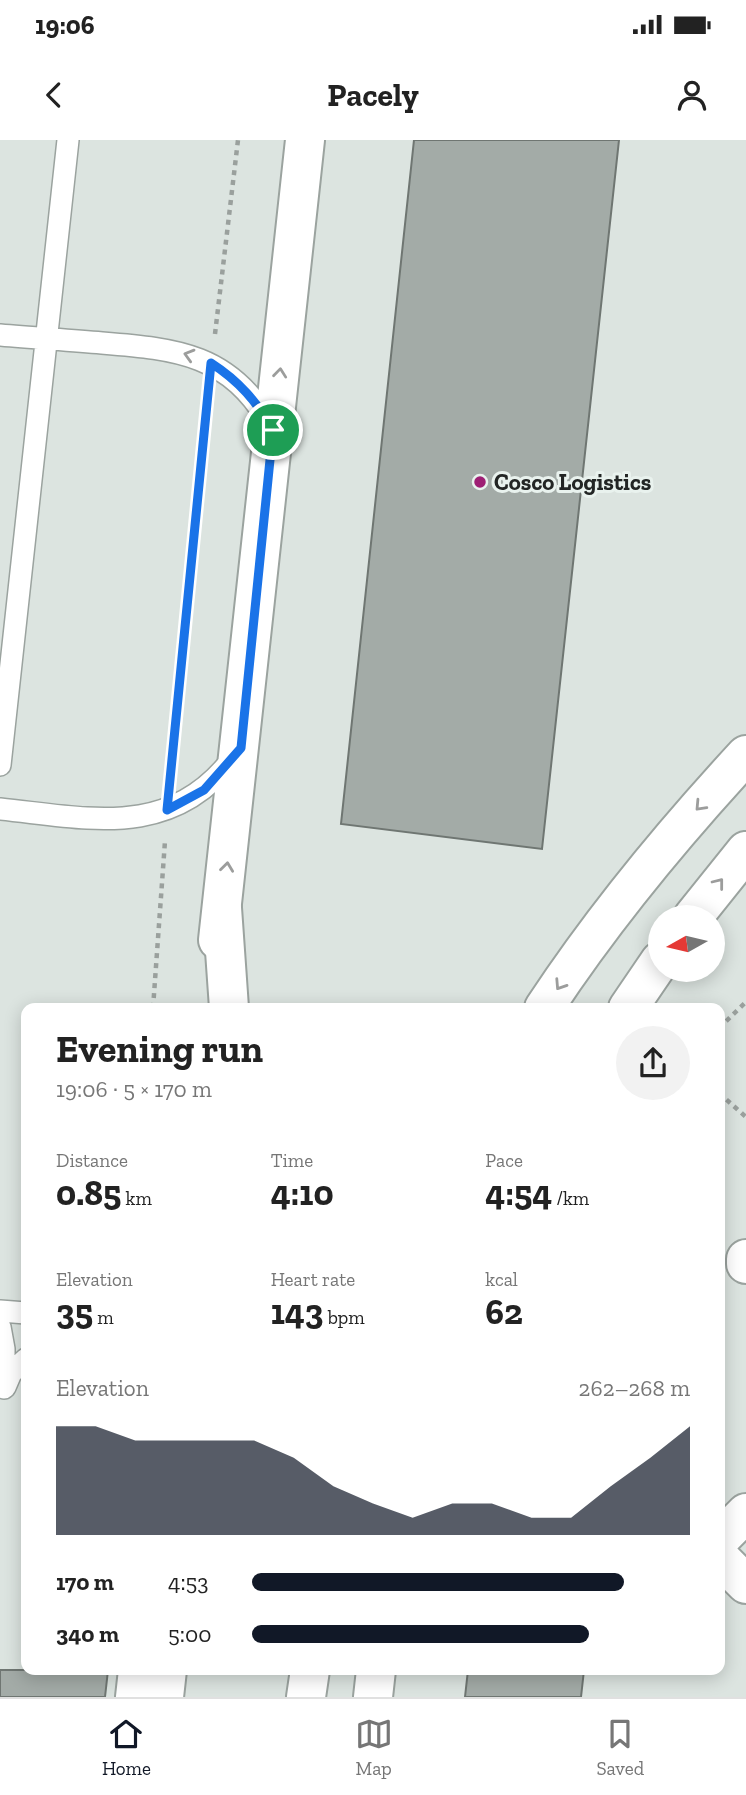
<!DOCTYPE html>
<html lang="en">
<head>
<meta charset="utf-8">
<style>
	body { margin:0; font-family:"Zilla Slab",serif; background:#f2f2f2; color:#222; height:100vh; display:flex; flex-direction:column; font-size:26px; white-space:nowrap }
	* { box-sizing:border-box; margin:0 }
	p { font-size:23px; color:#767676 }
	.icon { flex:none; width:38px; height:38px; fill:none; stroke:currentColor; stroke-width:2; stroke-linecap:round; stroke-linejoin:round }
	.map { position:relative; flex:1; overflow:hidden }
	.details { position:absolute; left:21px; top:863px; width:704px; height:672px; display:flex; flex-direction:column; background:#fff; border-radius:14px; box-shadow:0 4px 18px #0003 }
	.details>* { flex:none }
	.needle { width:46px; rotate:262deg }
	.fabs { position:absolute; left:648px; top:765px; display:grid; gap:14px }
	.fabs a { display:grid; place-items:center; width:77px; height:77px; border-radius:50%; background:#fff; box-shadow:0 4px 18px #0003; font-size:35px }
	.pin { position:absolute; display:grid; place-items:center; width:60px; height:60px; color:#fff; margin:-30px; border:4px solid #fff; border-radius:50%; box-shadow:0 2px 7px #0007 }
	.round { display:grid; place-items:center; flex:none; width:74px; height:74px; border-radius:37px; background:#f2f2f2 }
	.overview { display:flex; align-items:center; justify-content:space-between; height:119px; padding:0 35px }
	h1 { font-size:38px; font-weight:700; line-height:52px }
	.figures { display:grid; grid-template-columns:repeat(3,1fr); gap:10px; height:119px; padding:7px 35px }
	.figures div { display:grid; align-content:center }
	.figures b { font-size:35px; font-weight:700 }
	.figures small { font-size:19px; font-weight:400 }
	.figures p { font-size:19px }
	.chart { height:196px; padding:14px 35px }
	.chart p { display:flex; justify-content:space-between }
	.chart svg { width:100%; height:126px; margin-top:7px; fill:#111827; opacity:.7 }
	ul { padding:0 35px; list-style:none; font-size:23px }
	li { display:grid; grid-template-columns:112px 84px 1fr; align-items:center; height:52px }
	li i { height:18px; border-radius:9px; background:#111827 }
	.status { display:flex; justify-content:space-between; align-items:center; height:49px; padding:0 35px; background:#fff; direction:ltr }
	.status svg { height:19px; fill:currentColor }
	header { display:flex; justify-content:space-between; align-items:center; height:91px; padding:0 35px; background:#fff; font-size:32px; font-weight:700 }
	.tabs { display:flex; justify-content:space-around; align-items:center; height:98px; border-top:2px solid #e0e0e0; background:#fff; font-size:19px; color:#767676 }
	.tabs a { display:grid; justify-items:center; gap:4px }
	.tabs .selected { color:#111827 }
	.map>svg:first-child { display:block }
	.building { fill:#a3aba7; stroke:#6f7672; stroke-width:2 }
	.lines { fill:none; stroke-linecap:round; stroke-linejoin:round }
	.service-casing { stroke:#9ba39f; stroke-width:24 }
	.minor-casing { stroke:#9ba39f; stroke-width:42 }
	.tertiary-casing { stroke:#9ba39f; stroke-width:42 }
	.path { stroke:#9aa09d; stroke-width:4.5; stroke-dasharray:5 5; stroke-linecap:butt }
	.service { stroke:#fff; stroke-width:21 }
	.minor { stroke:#fff; stroke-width:38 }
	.tertiary { stroke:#fff; stroke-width:38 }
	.oneway { stroke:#9c9d9c }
	.route-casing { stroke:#fff; stroke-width:14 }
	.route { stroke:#1a73e8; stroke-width:9 }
	.poi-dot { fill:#9e1f74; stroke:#e9f2ee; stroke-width:2.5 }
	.labels { text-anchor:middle; stroke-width:6; stroke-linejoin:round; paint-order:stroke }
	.poi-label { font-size:23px; font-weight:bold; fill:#222524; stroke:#e9f2ee; text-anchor:start }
</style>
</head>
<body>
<div class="status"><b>19:06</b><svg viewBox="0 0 49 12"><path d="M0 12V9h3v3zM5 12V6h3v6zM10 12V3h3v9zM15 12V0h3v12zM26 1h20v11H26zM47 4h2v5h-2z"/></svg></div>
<header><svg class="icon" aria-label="back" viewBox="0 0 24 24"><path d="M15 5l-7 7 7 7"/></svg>Pacely<svg class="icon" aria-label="person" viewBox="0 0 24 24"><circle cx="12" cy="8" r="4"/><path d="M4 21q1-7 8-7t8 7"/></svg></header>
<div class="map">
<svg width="746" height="1557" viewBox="0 0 746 1557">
	<rect width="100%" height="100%" fill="#dce4e0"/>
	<path class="building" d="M 414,0 L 619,0 L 542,709 L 341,684 Z
		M 0,1530 L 108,1530 L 105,1557 L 0,1557 Z
		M 468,1530 L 584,1530 L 581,1557 L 465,1557 Z"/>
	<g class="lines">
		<defs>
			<path id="service" d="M 0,195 C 34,198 68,200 102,203 C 177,209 231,214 271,286
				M 0,625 L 68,0
				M 0,669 C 88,678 171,700 233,618
				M 0,1171 L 26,1173
				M 0,1187 L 4,1209 L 4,1248
				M 5,1247 L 11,1233 L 26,1219"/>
			<path id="minor" d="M 218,800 L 305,0
				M 746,1119 L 746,1124
				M 719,1400 L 746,1373
				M 719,1417 L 746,1444
				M 135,1557 L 138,1530"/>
			<path id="tertiary" d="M 222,768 L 229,868
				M 693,777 L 746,711
				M 544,868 C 604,777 672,695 746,615
				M 628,868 L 660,821
				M 164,1557 L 167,1530
				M 306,1557 L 310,1530
				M 373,1557 L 376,1530"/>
		</defs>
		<use href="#service" class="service-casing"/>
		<use href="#minor" class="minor-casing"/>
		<use href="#tertiary" class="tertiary-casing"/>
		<path class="path" d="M 215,194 L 238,0
			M 171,636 L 208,258
			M 153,868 L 165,701
			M 719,888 L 746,862
			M 719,953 L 746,977"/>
		<use href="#service" class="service"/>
		<use href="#minor" class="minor"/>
		<use href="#tertiary" class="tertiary"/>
	</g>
	<defs><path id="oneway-chevron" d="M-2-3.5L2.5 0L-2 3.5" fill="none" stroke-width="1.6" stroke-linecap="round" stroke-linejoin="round" transform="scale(1.75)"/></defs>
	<g class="oneway">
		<use href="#oneway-chevron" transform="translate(189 215) rotate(-164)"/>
		<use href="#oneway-chevron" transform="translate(280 233) rotate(-84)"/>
		<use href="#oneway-chevron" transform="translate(700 666) rotate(133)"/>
		<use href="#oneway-chevron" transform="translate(227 727) rotate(-83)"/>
		<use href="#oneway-chevron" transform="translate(719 743) rotate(-52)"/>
		<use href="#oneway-chevron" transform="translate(560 845) rotate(123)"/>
	</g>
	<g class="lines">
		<defs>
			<path id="route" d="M 211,223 C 239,241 257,262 273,290 L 241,608 L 204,650 L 167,670 Z"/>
		</defs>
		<use href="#route" class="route-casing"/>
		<use href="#route" class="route"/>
	</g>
	<circle class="poi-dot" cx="480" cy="342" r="7"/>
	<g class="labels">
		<g class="poi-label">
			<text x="494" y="350">Cosco Logistics</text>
		</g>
	</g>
</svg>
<div class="fabs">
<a><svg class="needle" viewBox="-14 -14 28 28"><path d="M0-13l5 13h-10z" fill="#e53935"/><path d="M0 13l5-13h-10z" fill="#767676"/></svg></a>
</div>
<div class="pin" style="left:273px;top:290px;background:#1e9e55"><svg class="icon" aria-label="arrive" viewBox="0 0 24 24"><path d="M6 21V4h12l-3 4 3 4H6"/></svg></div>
<section class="details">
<div class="overview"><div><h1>Evening run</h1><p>19:06 · 5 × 170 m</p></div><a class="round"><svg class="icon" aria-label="share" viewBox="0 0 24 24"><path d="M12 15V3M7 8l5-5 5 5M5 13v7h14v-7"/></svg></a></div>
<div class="figures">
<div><p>Distance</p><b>0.85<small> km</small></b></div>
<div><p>Time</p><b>4:10</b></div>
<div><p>Pace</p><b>4:54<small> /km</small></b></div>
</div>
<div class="figures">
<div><p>Elevation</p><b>35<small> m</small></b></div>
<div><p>Heart rate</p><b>143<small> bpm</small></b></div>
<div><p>kcal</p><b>62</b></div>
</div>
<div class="chart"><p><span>Elevation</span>262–268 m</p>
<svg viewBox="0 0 160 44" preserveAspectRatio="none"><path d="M0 44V6L10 6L20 11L30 11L40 11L50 11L60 17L70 27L80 33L90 38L100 33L110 33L120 38L130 38L140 27L150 17L160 6V44z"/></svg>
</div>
<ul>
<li><b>170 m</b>4:53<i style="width:85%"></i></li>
<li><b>340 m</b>5:00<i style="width:77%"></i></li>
</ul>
</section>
</div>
<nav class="tabs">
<a class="selected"><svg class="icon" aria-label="home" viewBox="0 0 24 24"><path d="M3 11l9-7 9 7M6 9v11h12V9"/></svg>Home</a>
<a><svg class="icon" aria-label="map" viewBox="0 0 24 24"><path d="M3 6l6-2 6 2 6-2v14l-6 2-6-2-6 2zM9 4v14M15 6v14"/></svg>Map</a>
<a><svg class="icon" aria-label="saved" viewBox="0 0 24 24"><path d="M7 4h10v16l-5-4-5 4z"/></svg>Saved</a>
</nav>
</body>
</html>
